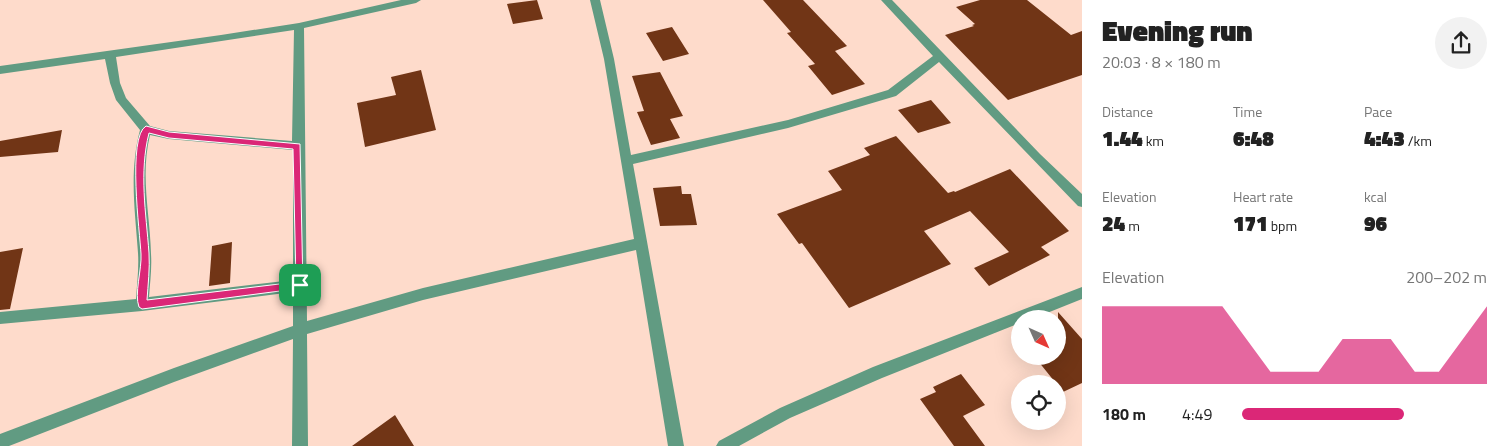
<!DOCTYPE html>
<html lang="en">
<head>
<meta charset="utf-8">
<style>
	body { margin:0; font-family:"Titillium Web",sans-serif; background:#f2f2f2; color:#222; height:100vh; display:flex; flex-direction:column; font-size:19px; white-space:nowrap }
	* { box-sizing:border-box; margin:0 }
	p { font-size:16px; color:#767676 }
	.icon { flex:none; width:28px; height:28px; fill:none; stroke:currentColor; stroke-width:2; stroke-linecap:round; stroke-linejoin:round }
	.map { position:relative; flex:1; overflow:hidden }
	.drawer { display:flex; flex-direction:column; background:#fff; width:425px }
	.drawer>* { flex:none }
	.needle { width:32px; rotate:135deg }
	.controls { position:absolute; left:1011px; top:310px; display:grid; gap:10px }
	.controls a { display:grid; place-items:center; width:55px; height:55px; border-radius:50%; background:#fff; box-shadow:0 5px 20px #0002; font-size:25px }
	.pin { position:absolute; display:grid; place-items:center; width:42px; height:42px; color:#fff; margin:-21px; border-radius:10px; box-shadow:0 2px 8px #0006 }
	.round { display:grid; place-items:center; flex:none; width:52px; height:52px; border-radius:26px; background:#f2f2f2 }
	.overview { display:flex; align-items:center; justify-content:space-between; height:85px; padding:0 20px }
	h1 { font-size:28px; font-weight:800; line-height:38px }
	.metrics { display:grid; grid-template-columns:repeat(3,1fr); gap:8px; height:85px; padding:5px 20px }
	.metrics div { display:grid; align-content:center }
	.metrics b { font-size:21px; font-weight:800 }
	.metrics small { font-size:14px; font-weight:400 }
	.metrics p { font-size:14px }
	.chart { height:140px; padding:10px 20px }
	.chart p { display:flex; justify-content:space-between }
	.chart svg { width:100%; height:90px; margin-top:5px; fill:#db2777; opacity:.7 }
	ul { padding:0 20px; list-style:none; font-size:16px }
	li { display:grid; grid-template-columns:80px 60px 1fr; align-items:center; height:38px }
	li i { height:12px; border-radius:6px; background:#db2777 }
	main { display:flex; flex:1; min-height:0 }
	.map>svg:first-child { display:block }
	.building { fill:#713516 }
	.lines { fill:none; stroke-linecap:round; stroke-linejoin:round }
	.minor { fill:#619b82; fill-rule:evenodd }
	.route { fill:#db2777; stroke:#fff; fill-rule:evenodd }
</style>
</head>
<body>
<main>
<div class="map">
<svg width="1082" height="446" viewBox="0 0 1082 446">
	<rect width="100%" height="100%" fill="#fedbcb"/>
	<path class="building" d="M 537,0 L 543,19 L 513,24 L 507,4 Z
		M 763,0 L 803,0 L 847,46 L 835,51 L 865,84 L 832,95 L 808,66 L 815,64 L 787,33 L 791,32 Z
		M 980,0 L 1027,0 L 1071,35 L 1082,31 L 1082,75 L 1008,100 L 945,35 L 974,26 L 972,25 L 975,24 L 956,7 Z
		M 672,27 L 689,54 L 663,61 L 646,33 Z
		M 421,70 L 436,130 L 365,147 L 357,103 L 396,95 L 391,77 Z
		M 660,72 L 683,116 L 670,119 L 680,138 L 651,145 L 637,112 L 644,111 L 632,76 Z
		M 931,100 L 951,123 L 918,133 L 898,110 Z
		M 62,130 L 58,152 L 0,157 L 0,141 Z
		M 896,136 L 948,193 L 954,191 L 955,192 L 1010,169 L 1069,231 L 1041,247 L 1050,255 L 989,286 L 974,268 L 1009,252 L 970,211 L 924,231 L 951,264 L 849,308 L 802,243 L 799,244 L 777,214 L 842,190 L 828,171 L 870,155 L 864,148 Z
		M 681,186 L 682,194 L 691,194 L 697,225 L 660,226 L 653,188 Z
		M 232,242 L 230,283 L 209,286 L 212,246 Z
		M 23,248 L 10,309 L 0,310 L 0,252 Z
		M 1058,312 L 1082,339 L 1082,383 L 1063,392 L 1034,356 L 1058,356 Z
		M 961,374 L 985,405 L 963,416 L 985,446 L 954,446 L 920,399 L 936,392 L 933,387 Z
		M 395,415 L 414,446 L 352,446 Z"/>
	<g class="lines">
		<path class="minor" d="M 401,0 L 421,0 L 416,3 L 304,28 L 307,321 L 423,288 L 634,239 L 604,59 L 590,0 L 600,0 L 614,59 L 631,155 L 788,120 L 888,90 L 933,56 L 881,0 L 892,0 L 1040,154 L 1082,194 L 1082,207 L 1078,206 L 939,62 L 896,96 L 788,128 L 633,164 L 684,446 L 668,446 L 636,250 L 423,300 L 307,334 L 308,446 L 292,446 L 293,339 L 174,382 L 9,446 L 0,446 L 0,434 L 174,368 L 293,326 L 293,292 L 142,311 L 0,324 L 0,312 L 136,299 C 137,284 139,268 138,253 C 135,210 129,172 140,130 L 116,100 L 110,83 L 105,59 L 0,74 L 0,66 L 221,35 L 299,23 ZM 294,30 L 292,141 L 169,131 L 150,126 L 126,98 L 120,83 L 116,57 ZM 150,135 L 169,139 L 293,150 L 293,280 L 149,297 C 150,283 152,268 151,254 C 150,213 140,176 150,135 Z
			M 1082,287 L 1082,299 L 1032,319 L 1020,319 L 1020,323 L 882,378 L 790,418 L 739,446 L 716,446 L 719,441 L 780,408 L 873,367 Z"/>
	</g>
	<path class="route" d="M 146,126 L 169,132 L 300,144 L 303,288 L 142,309 L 139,307 C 134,294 142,269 141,254 C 140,233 127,137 146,126 ZM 149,133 L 169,138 L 293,149 L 296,282 L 147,300 C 148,285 150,268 149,253 C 146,212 139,173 149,133 Z"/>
</svg>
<div class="controls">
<a><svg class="needle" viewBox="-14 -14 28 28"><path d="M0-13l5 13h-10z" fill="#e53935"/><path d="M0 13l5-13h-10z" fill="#767676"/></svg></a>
<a><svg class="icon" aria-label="locate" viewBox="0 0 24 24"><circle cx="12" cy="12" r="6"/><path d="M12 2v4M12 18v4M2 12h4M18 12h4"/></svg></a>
</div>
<div class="pin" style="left:300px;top:285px;background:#1e9e55"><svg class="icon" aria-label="arrive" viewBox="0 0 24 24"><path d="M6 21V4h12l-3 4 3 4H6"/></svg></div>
</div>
<section class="drawer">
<div class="overview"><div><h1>Evening run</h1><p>20:03 · 8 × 180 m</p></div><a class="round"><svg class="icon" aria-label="share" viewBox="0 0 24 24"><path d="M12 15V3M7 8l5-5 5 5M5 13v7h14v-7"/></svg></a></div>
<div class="metrics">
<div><p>Distance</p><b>1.44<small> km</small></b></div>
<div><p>Time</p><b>6:48</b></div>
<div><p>Pace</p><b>4:43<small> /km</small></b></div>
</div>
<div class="metrics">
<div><p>Elevation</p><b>24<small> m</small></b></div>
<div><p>Heart rate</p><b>171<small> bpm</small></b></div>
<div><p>kcal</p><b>96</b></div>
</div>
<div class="chart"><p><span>Elevation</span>200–202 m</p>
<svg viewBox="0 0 160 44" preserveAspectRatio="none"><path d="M0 44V6L10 6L20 6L30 6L40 6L50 6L60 22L70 38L80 38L90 38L100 22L110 22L120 22L130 38L140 38L150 22L160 6V44z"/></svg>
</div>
<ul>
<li><b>180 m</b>4:49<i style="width:66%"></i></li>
</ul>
</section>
</main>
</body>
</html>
